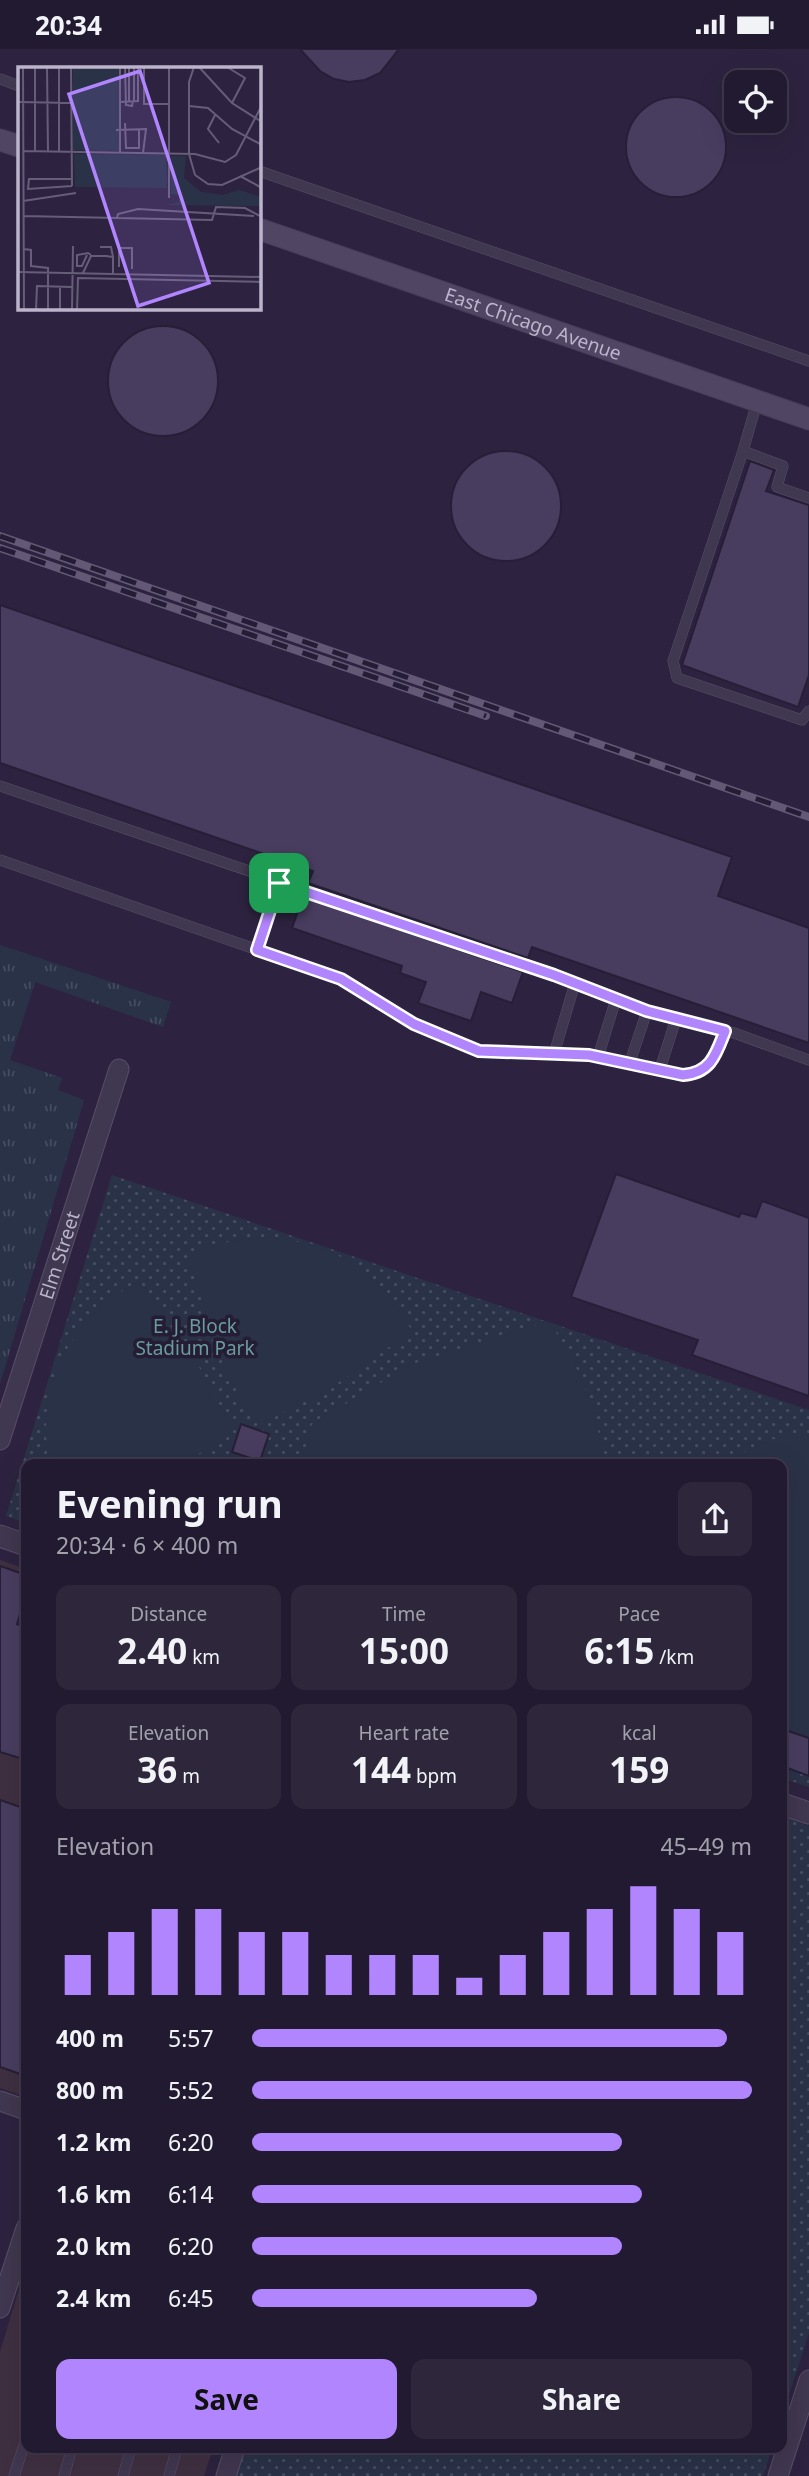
<!DOCTYPE html>
<html lang="en">
<head>
<meta charset="utf-8">
<style>
	body { margin:0; font-family:"Noto Sans",sans-serif; background:#2e273c; color:#f1f3f6; height:100vh; display:flex; flex-direction:column; font-size:26px; white-space:nowrap }
	* { box-sizing:border-box; margin:0 }
	p { font-size:23px; color:#a2a1ab }
	.icon { flex:none; width:38px; height:38px; fill:none; stroke:currentColor; stroke-width:2; stroke-linecap:round; stroke-linejoin:round }
	.map { position:relative; flex:1; overflow:hidden }
	.side { position:absolute; left:21px; top:1410px; width:766px; height:994px; display:flex; flex-direction:column; background:#221a30; border-radius:14px; box-shadow:0 7px 28px #0002,0 0 0 2px #3f384c }
	.side>* { flex:none }
	.tools { position:absolute; left:724px; top:21px; display:grid; gap:14px }
	.tools a { display:grid; place-items:center; width:63px; height:63px; border-radius:14px; background:#221a30; box-shadow:0 7px 28px #0002,0 0 0 2px #3f384c; font-size:35px }
	.pin { position:absolute; display:grid; place-items:center; width:60px; height:60px; color:#fff; margin:-30px; border-radius:14px; box-shadow:0 4px 10px #0006 }
	.round { display:grid; place-items:center; flex:none; width:74px; height:74px; border-radius:14px; background:#2e273c }
	.summary { display:flex; align-items:center; justify-content:space-between; height:119px; padding:0 35px }
	h1 { font-size:38px; font-weight:700; line-height:52px }
	.stats { display:grid; grid-template-columns:repeat(3,1fr); gap:10px; height:119px; padding:7px 35px }
	.stats div { display:grid; align-content:center; border-radius:14px; background:#2e273c; text-align:center }
	.stats b { font-size:35px; font-weight:700 }
	.stats small { font-size:19px; font-weight:400 }
	.stats p { font-size:19px }
	.chart { height:196px; padding:14px 35px }
	.chart p { display:flex; justify-content:space-between }
	.chart svg { width:100%; height:126px; margin-top:7px; stroke:#b185fe; stroke-width:6 }
	.button { display:flex; gap:14px; margin-top:auto; padding:14px 35px }
	.button a { flex:1; height:80px; border-radius:14px; background:#b185fe; color:#111; font-size:28px; font-weight:700; line-height:80px; text-align:center }
	.button a+a { background:#2e273c; color:#f1f3f6 }
	ul { padding:0 35px; list-style:none; font-size:23px }
	li { display:grid; grid-template-columns:112px 84px 1fr; align-items:center; height:52px }
	li i { height:18px; border-radius:9px; background:#b185fe }
	.status { display:flex; justify-content:space-between; align-items:center; height:49px; padding:0 35px; background:#221a30; direction:ltr }
	.status svg { height:19px; fill:currentColor }
	.map>svg:first-child { display:block }
	.medical { fill:#3f3041 }
	.grass { fill:url(#grass-tufts) }
	.park { fill:url(#park-dots) }
	.garden { fill:#2a3248 }
	.building { fill:#483d5f; stroke:#271e37; stroke-width:2 }
	.lines { fill:none; stroke-linecap:round; stroke-linejoin:round }
	.service-casing { stroke:#584f68; stroke-width:11 }
	.minor-casing { stroke:#584f68; stroke-width:21 }
	.tertiary-casing { stroke:#584f68; stroke-width:23 }
	.secondary-casing { stroke:#463e56; stroke-width:23 }
	.service { stroke:#403750; stroke-width:10 }
	.minor { stroke:#403750; stroke-width:19 }
	.tertiary { stroke:#403750; stroke-width:21 }
	.secondary { stroke:#504563; stroke-width:21 }
	.rail-casing { stroke:#635977; stroke-width:8 }
	.rail { stroke:#251c35; stroke-width:5; stroke-dasharray:16; stroke-linecap:butt }
	.route-casing { stroke:#fff; stroke-width:14 }
	.route { stroke:#b185fe; stroke-width:9 }
	.labels { text-anchor:middle; stroke-width:7; stroke-linejoin:round; paint-order:stroke }
	.street-label { font-size:19px; fill:#bcb4cb; stroke:#251c35 }
	.park-label { font-size:19px; fill:#699d9c; stroke:#251c35 }
	.inset-road { fill:none; stroke:#665d78; stroke-width:2 }
	.view { fill:#b185fe; fill-opacity:0.15; stroke:#b185fe; stroke-width:3.5 }
	.inset-edge { fill:none; stroke:#bcb4cb; stroke-width:3.5 }
</style>
</head>
<body>
<div class="status"><b>20:34</b><svg viewBox="0 0 49 12"><path d="M0 12V9h3v3zM5 12V6h3v6zM10 12V3h3v9zM15 12V0h3v12zM26 1h20v11H26zM47 4h2v5h-2z"/></svg></div>
<div class="map">
<svg width="809" height="2427" viewBox="0 0 809 2427">
	<defs>
		<pattern id="grass-tufts" width="24" height="20" patternUnits="userSpaceOnUse" patternTransform="scale(1.75)"><rect width="24" height="20" fill="#2a3248"/><path d="M3 7l-1-3M5 7V3M7 7l1-3M15 17l-1-3M17 17v-4M19 17l1-3" fill="none" stroke="#474d61"/></pattern>
		<pattern id="park-dots" width="8" height="8" patternUnits="userSpaceOnUse" patternTransform="scale(1.75)"><rect width="8" height="8" fill="#2a3248"/><path d="M2 2h.1M6 6h.1" fill="none" stroke="#474d61" stroke-width="1.8" stroke-linecap="round"/></pattern>
	</defs>
	<rect width="100%" height="100%" fill="#2d2340"/>
	<path class="medical" d="M 0,1511 L 26,1520 L 26,2048 L 0,2039 Z
		M 26,2217 L 26,2399 L 213,2399 L 204,2427 L 0,2427 L 0,2303 Z"/>
	<path class="grass" d="M 0,896 L 171,953 L 163,978 L 35,933 L 10,1011 L 62,1029 L 58,1041 L 84,1051 L 0,1335 Z"/>
	<path class="park" d="M 112,1126 L 809,1361 L 809,1738 L 782,1729 L 782,1416 L 26,1416 L 26,1474 L 6,1467 Z
		M 782,1767 L 809,1777 L 809,2284 L 782,2367 Z
		M 244,2399 L 772,2399 L 763,2427 L 235,2427 Z"/>
	<path class="garden" d="M 263,1188 C 336,1194 375,1219 412,1282 L 325,1343 L 266,1371 L 249,1366 L 223,1314 L 188,1205 L 222,1194 Z
		M 139,1232 L 203,1324 L 230,1376 L 226,1390 L 177,1416 L 50,1416 C 33,1339 71,1267 139,1232 Z
		M 546,1273 L 550,1274 C 578,1316 601,1364 602,1416 L 311,1416 L 304,1404 L 312,1375 L 412,1315 Z
		M 790,1386 L 809,1386 L 809,1727 L 782,1717 L 782,1416 L 719,1416 L 766,1392 Z"/>
	<path class="building" d="M 300,0 L 399,0 L 380,24 L 365,31 L 349,33 L 334,30 L 320,22 Z
		M626 98a50 50 0 1 1 100 0a50 50 0 1 1-100 0Z
		M108 332a55 55 0 1 1 110 0a55 55 0 1 1-110 0Z
		M451 457a55 55 0 1 1 110 0a55 55 0 1 1-110 0Z
		M 750,412 L 774,421 L 766,442 L 809,456 L 809,626 L 798,658 L 682,616 Z
		M 0,556 L 732,808 L 718,847 L 809,879 L 809,994 L 532,898 L 528,909 L 308,834 L 313,822 L 0,714 Z
		M 303,848 L 523,923 L 512,954 L 481,943 L 471,972 L 418,954 L 426,933 L 400,924 L 402,917 L 292,879 Z
		M 616,1125 L 739,1168 L 741,1164 L 756,1168 L 762,1152 L 809,1169 L 809,1347 L 692,1306 L 698,1291 L 571,1248 Z
		M 241,1375 L 269,1385 L 260,1412 L 232,1403 Z
		M 0,1517 L 26,1526 L 26,1547 L 17,1575 L 26,1578 L 26,1711 L 0,1703 Z
		M 782,1680 L 809,1689 L 809,1727 L 782,1717 Z
		M 0,1751 L 26,1760 L 26,2027 L 0,2018 Z"/>
	<g class="lines">
		<defs>
			<path id="service" d="M 0,30 L 19,37
				M 259,122 L 809,312
				M 757,353 L 743,402 L 783,417 L 777,438 L 809,449
				M 743,402 L 673,612 L 677,629 L 802,671 L 809,662
				M 0,737 L 554,926 L 647,962 L 734,984 L 809,1011
				M 0,811 L 341,930 L 414,975 L 479,1002 L 589,1006 L 683,1026 C 711,1024 716,1005 725,982
				M 257,901 L 279,834
				M 554,1005 L 575,934
				M 598,1008 L 616,950
				M 630,1013 L 647,962
				M 660,1020 L 676,970
				M 14,2427 L 26,2390
				M 64,2427 L 72,2399
				M 123,2427 L 131,2399
				M 169,2427 L 177,2399"/>
			<g id="minor">
				<path id="s1" d="M 0,1391 L 119,1020"/>
				<path d="M 0,2052 L 26,2061"/>
				<path d="M 0,2259 L 26,2179"/>
				<path d="M 226,2427 L 235,2399"/>
				<path d="M 778,2427 L 809,2331"/>
			</g>
			<path id="tertiary" d="M 0,1487 L 26,1496
				M 782,1755 L 809,1764"/>
			<g id="secondary">
				<path d="M 0,91 L 19,97"/>
				<path id="s2" d="M 259,180 L 809,370"/>
			</g>
		</defs>
		<use href="#service" class="service-casing"/>
		<use href="#minor" class="minor-casing"/>
		<use href="#tertiary" class="tertiary-casing"/>
		<use href="#secondary" class="secondary-casing"/>
		<use href="#service" class="service"/>
		<use href="#minor" class="minor"/>
		<use href="#tertiary" class="tertiary"/>
		<use href="#secondary" class="secondary"/>
		<defs>
			<path id="rail" d="M 0,487 L 809,768
				M 0,499 L 486,667"/>
		</defs>
		<use href="#rail" class="rail-casing"/>
		<use href="#rail" class="rail"/>
	</g>
	<g class="lines">
		<defs>
			<path id="route" d="M 279,834 L 554,926 L 647,962 L 725,982 C 716,1005 711,1024 683,1026 L 589,1006 L 479,1002 L 414,975 L 341,930 L 257,901 Z"/>
		</defs>
		<use href="#route" class="route-casing"/>
		<use href="#route" class="route"/>
	</g>
	<g class="labels">
		<g class="street-label">
			<text dy="7" stroke="none"><textPath href="#s2" startOffset="290">East Chicago Avenue</textPath></text>
			<text dy="7" stroke="none"><textPath href="#s1" startOffset="194">Elm Street</textPath></text>
		</g>
		<g class="park-label">
			<text x="195" y="1284">E. J. Block<tspan x="195" dy="22">Stadium Park</tspan></text>
		</g>
	</g>
	<g transform="translate(18 18)">
		<rect width="243" height="243" fill="#2d2340"/>
		<path d="M 152,89 L 168,89 L 166,111 L 183,125 L 205,128 L 221,123 L 243,130 L 243,139 L 149,138 L 161,135 L 161,128 L 153,127 Z" fill="#2a3248"/>
		<path d="M 55,0 L 101,0 L 101,84 L 55,83 ZM 56,87 L 148,88 L 149,121 L 57,120 Z" fill="#2a3248"/>
		<path d="M 64,88 L 93,89 L 93,105 L 84,116 L 60,120 L 59,93 ZM96 105a13 13 0 1 1 26 0a13 13 0 1 1-26 0Z" fill="#2a3248"/>
		<path class="inset-road" d="M 5,0 L 6,243M 17,0 L 17,84M 29,0 L 30,84M 41,0 L 41,85M 53,0 L 54,119M 102,0 L 102,86M 107,0 L 108,38 L 114,39 L 115,34M 111,0 L 111,34M 116,0 L 116,34M 126,0 L 126,37 L 151,37M 151,0 L 151,131M 176,0 L 171,15 L 171,87 L 177,108 L 190,117 L 204,118 L 244,100M 181,0 L 214,36 L 244,55M 209,0 L 227,11 L 214,36M 0,35 L 54,36M 102,35 L 120,34 L 120,0M 171,39 L 190,41 L 214,62 L 244,78M 197,48 L 190,62 L 201,76M 107,56 L 108,81 L 121,81 L 121,63M 98,63 L 128,62 L 125,86M 5,84 L 177,87 L 207,95 L 218,88 L 244,38M 222,109 L 244,121M 54,112 L 11,112 L 10,122 L 54,119M 5,134 L 58,126M 5,149 L 194,153 L 198,140 L 227,141 L 244,150M 99,151 L 100,147 L 120,142 L 236,149M 82,180 L 93,180 L 95,190M 5,182 L 13,183 L 13,199 L 30,201 L 30,243M 69,188 L 64,199 L 59,199 L 59,188 L 70,186 L 73,188M 101,200 L 101,181 L 114,181 L 114,202M 0,205 L 244,210M 65,206 L 73,189 L 88,189 L 95,190 L 95,207M 42,219 L 42,243M 18,243 L 19,219 L 54,220M 54,243 L 55,179M 59,243 L 60,211 L 244,215"/>
		<path class="view" d="M 122,4 L 191,216 L 120,239 L 51,27 Z"/>
		<rect width="243" height="243" class="inset-edge"/>
	</g>
</svg>
<div class="tools">
<a><svg class="icon" aria-label="locate" viewBox="0 0 24 24"><circle cx="12" cy="12" r="6"/><path d="M12 2v4M12 18v4M2 12h4M18 12h4"/></svg></a>
</div>
<div class="pin" style="left:279px;top:834px;background:#1e9e55"><svg class="icon" aria-label="arrive" viewBox="0 0 24 24"><path d="M6 21V4h12l-3 4 3 4H6"/></svg></div>
<section class="side">
<div class="summary"><div><h1>Evening run</h1><p>20:34 · 6 × 400 m</p></div><a class="round"><svg class="icon" aria-label="share" viewBox="0 0 24 24"><path d="M12 15V3M7 8l5-5 5 5M5 13v7h14v-7"/></svg></a></div>
<div class="stats">
<div><p>Distance</p><b>2.40<small> km</small></b></div>
<div><p>Time</p><b>15:00</b></div>
<div><p>Pace</p><b>6:15<small> /km</small></b></div>
</div>
<div class="stats">
<div><p>Elevation</p><b>36<small> m</small></b></div>
<div><p>Heart rate</p><b>144<small> bpm</small></b></div>
<div><p>kcal</p><b>159</b></div>
</div>
<div class="chart"><p><span>Elevation</span>45–49 m</p>
<svg viewBox="0 0 160 44" preserveAspectRatio="none"><path d="M5 44V30M15 44V22M25 44V14M35 44V14M45 44V22M55 44V22M65 44V30M75 44V30M85 44V30M95 44V38M105 44V30M115 44V22M125 44V14M135 44V6M145 44V14M155 44V22"/></svg>
</div>
<ul>
<li><b>400 m</b>5:57<i style="width:95%"></i></li>
<li><b>800 m</b>5:52<i style="width:100%"></i></li>
<li><b>1.2 km</b>6:20<i style="width:74%"></i></li>
<li><b>1.6 km</b>6:14<i style="width:78%"></i></li>
<li><b>2.0 km</b>6:20<i style="width:74%"></i></li>
<li><b>2.4 km</b>6:45<i style="width:57%"></i></li>
</ul>
<div class="button"><a>Save</a><a>Share</a></div>
</section>
</div>
</body>
</html>
